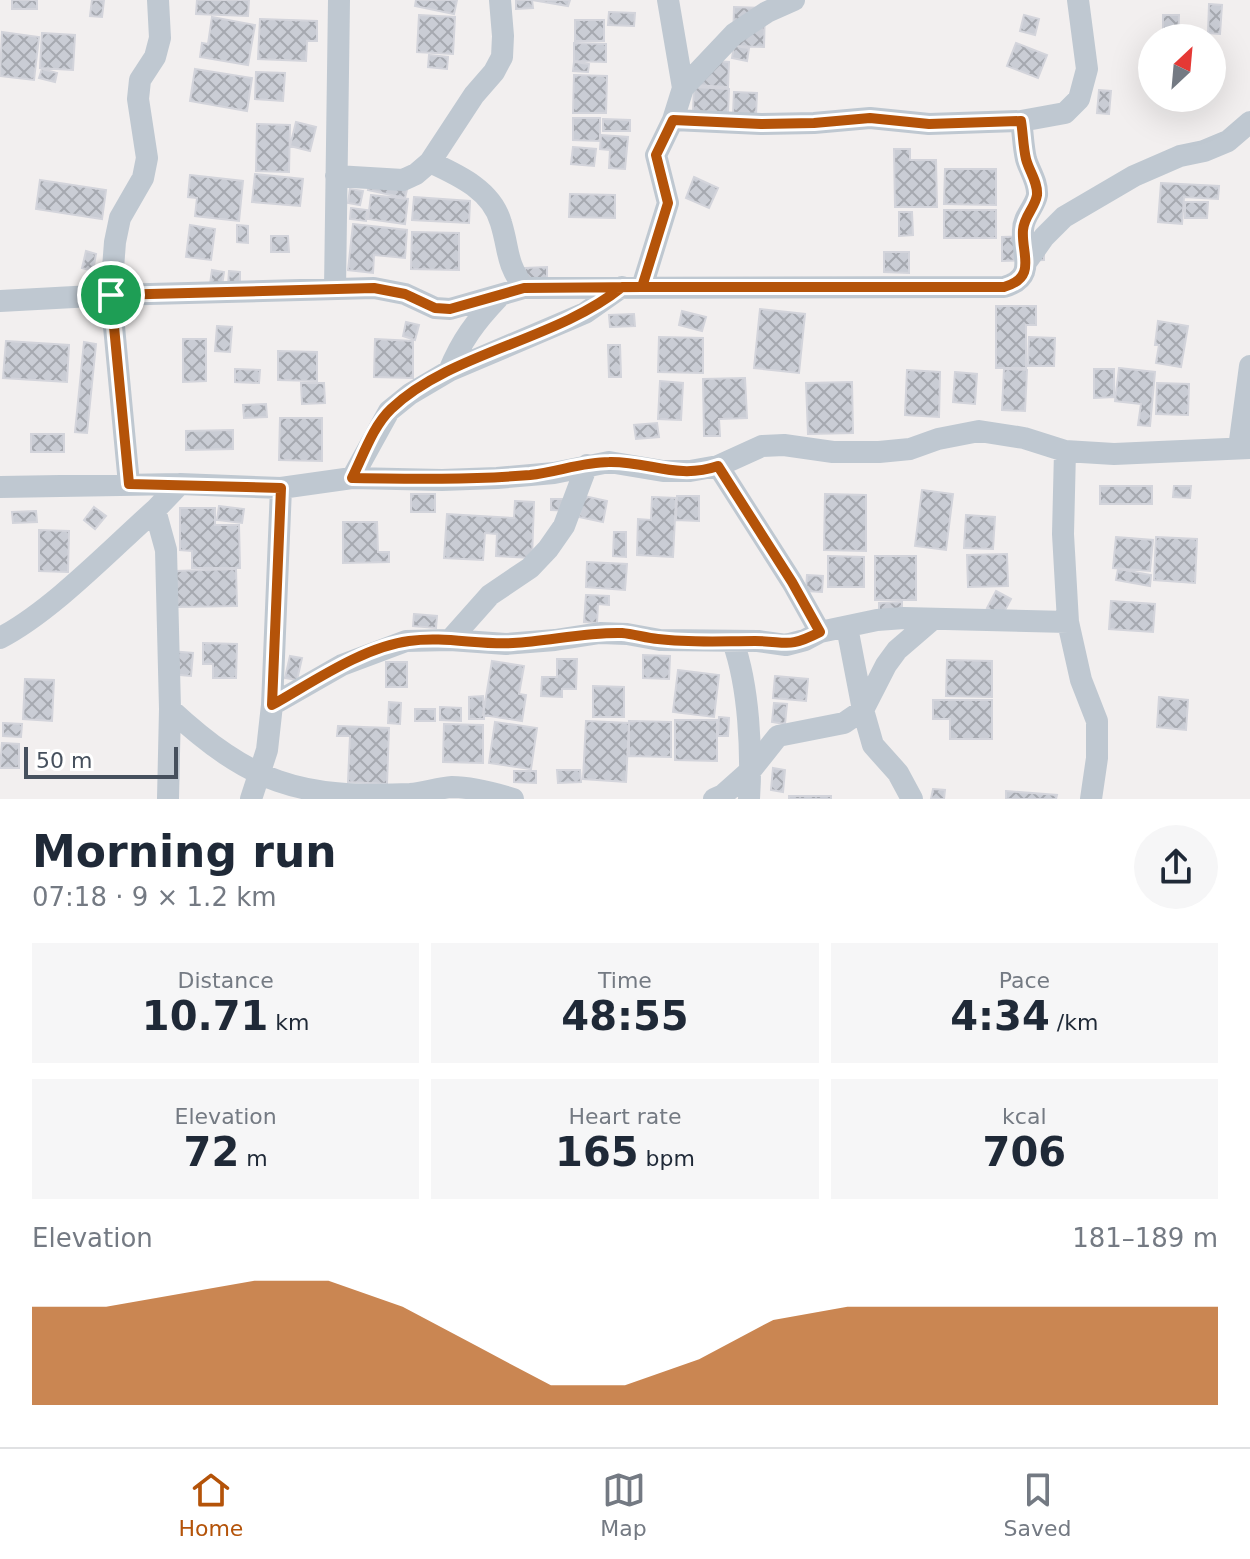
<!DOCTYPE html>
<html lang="en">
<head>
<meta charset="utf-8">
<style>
	body { margin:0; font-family:"DejaVu Sans",sans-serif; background:#f6f6f7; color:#1f2937; height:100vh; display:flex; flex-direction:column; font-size:30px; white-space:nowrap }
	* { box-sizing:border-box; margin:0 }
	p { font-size:26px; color:#747a83 }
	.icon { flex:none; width:44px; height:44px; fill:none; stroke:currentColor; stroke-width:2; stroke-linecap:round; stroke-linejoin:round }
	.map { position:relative; height:799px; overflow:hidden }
	.drawer { display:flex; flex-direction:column; background:#fff; flex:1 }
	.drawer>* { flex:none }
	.needle { width:52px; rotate:26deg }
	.buttons { position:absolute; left:1138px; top:24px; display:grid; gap:16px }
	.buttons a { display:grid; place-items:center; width:88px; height:88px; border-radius:50%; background:#fff; box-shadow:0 8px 32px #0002; font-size:40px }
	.scale { position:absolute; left:24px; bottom:20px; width:154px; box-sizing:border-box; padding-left:8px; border:4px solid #46505d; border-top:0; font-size:22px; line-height:28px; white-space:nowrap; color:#46505d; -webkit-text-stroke:6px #fff; paint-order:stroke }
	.pin { position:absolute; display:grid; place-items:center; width:68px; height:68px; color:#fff; margin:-34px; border:4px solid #fff; border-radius:50%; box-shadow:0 2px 8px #0007 }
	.round { display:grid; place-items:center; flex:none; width:84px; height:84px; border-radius:42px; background:#f6f6f7 }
	.head { display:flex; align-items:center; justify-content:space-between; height:136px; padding:0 32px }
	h1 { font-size:44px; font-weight:700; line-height:60px }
	.metrics { display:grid; grid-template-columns:repeat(3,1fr); gap:12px; height:136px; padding:8px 32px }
	.metrics div { display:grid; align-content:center; border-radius:0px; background:#f6f6f7; text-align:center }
	.metrics b { font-size:40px; font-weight:700 }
	.metrics small { font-size:22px; font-weight:400 }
	.metrics p { font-size:22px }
	.chart { height:224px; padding:16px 32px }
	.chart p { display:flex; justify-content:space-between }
	.chart svg { width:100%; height:144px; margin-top:8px; fill:#b45309; opacity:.7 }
	.dock { display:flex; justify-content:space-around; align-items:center; height:112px; border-top:2px solid #e0e1e3; background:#fff; font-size:22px; color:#747a83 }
	.dock a { display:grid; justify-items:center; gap:4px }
	.dock .current { color:#b45309 }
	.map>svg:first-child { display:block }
	.building { fill:url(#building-cross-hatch); stroke:#d3d4db; stroke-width:2 }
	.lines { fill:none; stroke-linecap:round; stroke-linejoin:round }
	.minor { stroke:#bfc8d1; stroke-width:22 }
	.route-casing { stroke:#fff; stroke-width:16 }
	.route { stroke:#b45309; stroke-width:10 }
</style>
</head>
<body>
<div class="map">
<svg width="1250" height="799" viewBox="0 0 1250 799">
	<defs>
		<pattern id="building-cross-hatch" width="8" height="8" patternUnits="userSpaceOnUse" patternTransform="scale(2)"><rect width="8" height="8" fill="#cacdd5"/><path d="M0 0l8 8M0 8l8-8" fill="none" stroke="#a6a9b0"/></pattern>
	</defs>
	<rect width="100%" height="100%" fill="#f2efef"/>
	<path class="building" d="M 12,0 L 37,0 L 37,9 L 12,9 Z
		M 92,0 L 104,0 L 102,17 L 90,16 Z
		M 197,0 L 249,0 L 248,16 L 196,14 Z
		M 416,0 L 457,0 L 454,14 L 415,6 Z
		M 516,0 L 532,0 L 533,8 L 516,9 Z
		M 532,0 L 570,0 L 568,6 Z
		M 1209,4 L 1222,5 L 1220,34 L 1208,33 Z
		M 734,7 L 765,8 L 764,47 L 733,46 Z
		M 609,12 L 635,13 L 634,26 L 608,25 Z
		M 419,15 L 455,17 L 453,54 L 417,52 Z
		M 1024,15 L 1039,19 L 1035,35 L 1020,31 Z
		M 1163,15 L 1179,15 L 1178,38 L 1163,38 Z
		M 212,17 L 255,25 L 248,65 L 200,57 L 202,43 L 208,44 Z
		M 260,19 L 317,21 L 317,41 L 307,41 L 306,61 L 258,59 Z
		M 575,20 L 604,20 L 604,41 L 575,41 Z
		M 2,32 L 39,37 L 34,80 L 0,76 Z
		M 42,33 L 75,35 L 73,70 L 40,68 Z
		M 574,43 L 606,44 L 606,62 L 574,61 Z
		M 1016,43 L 1047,55 L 1038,78 L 1007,66 Z
		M 1212,44 L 1217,44 L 1216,90 L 1212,90 Z
		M 734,46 L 749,48 L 747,61 L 732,58 Z
		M 429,55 L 448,57 L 447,69 L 428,67 Z
		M 696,60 L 729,62 L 728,87 L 694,85 Z
		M 574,62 L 589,64 L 588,72 L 573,71 Z
		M 42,69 L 57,73 L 55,82 L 39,78 Z
		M 195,69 L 252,78 L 247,111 L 190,101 Z
		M 256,72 L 285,73 L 283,101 L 255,99 Z
		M 574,75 L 607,76 L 606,113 L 573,113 Z
		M 694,87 L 729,89 L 728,113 L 693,111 Z
		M 1099,90 L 1111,91 L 1109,114 L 1097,113 Z
		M 734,92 L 757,93 L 756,115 L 733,114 Z
		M 573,118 L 600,118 L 600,141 L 573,140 Z
		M 603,119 L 630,120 L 630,131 L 603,131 Z
		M 296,122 L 316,127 L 310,151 L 290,146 Z
		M 257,124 L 290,125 L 289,172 L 256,171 Z
		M 601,135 L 628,137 L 625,169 L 609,168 L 610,150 L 600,149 Z
		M 573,147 L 596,149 L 594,166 L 571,164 Z
		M 894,149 L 910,149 L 910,160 L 936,160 L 937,207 L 895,207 Z
		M 373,169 L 410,177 L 405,198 L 368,190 Z
		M 945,169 L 996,169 L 996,205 L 944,204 Z
		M 255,174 L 303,179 L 300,206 L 252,202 Z
		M 190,175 L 243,181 L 239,221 L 195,216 L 197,198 L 188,197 Z
		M 694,177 L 718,188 L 709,208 L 686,198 Z
		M 40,180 L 106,190 L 102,219 L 36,209 Z
		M 1161,183 L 1219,186 L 1218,199 L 1184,197 L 1182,224 L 1158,222 Z
		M 350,189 L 363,191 L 360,205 L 348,203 Z
		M 570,194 L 615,195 L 615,218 L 569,217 Z
		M 371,195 L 408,199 L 405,224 L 368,219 Z
		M 414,197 L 470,201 L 469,223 L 412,220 Z
		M 1185,202 L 1208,202 L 1207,218 L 1185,218 Z
		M 351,208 L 367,210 L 366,221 L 350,219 Z
		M 944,210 L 996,210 L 996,238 L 944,238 Z
		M 899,212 L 912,212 L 913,235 L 899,236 Z
		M 353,224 L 407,230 L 405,258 L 374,255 L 373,273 L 348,270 Z
		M 190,225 L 215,229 L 211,260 L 186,257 Z
		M 237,225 L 248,226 L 248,243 L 237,242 Z
		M 412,232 L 459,233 L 459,270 L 411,269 Z
		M 271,236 L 288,236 L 289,252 L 271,252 Z
		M 1044,236 L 1044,260 L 1002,261 L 1002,237 Z
		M 86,251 L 96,254 L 93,271 L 82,268 Z
		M 884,252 L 909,252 L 909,273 L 884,272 Z
		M 547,267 L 547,279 L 526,280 L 525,268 Z
		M 212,270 L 224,272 L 222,286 L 210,284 Z
		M 229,271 L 240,272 L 240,286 L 228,286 Z
		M 996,306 L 1036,306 L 1036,325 L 1026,325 L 1026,368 L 996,368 Z
		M 760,309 L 805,314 L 799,373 L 754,368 Z
		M 682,311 L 706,317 L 702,331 L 679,325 Z
		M 634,314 L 635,326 L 610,327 L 609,315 Z
		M 1158,321 L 1188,326 L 1181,367 L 1156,363 L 1159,345 L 1155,345 Z
		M 406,322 L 419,325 L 415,340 L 403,336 Z
		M 217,326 L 232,327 L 230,352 L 215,351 Z
		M 659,337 L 703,338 L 703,373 L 658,372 Z
		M 1029,337 L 1055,338 L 1054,366 L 1028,366 Z
		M 183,339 L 206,339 L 206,381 L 183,382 Z
		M 375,339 L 413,341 L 413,378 L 374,377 Z
		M 6,341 L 69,345 L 67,382 L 3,378 Z
		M 84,342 L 96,344 L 87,433 L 75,432 Z
		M 608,345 L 620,345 L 621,377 L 609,377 Z
		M 278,351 L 317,352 L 317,381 L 278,380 Z
		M 1119,368 L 1155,372 L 1150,426 L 1138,425 L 1141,404 L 1115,401 Z
		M 235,369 L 260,370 L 259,383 L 235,382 Z
		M 1004,369 L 1027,370 L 1025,411 L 1002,410 Z
		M 1094,369 L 1114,369 L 1114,397 L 1094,398 Z
		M 907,370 L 940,372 L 939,417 L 905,415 Z
		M 955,372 L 977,374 L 975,404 L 953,402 Z
		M 745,378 L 747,418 L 719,419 L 720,436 L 704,436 L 703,379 Z
		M 660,381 L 683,383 L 681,420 L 658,419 Z
		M 852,382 L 853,433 L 808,434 L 806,383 Z
		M 301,383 L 324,383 L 325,403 L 302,404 Z
		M 1157,383 L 1189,384 L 1188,415 L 1156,414 Z
		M 266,404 L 267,417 L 244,418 L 243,405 Z
		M 280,418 L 322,418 L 322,461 L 279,460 Z
		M 657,423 L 659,437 L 636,439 L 634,425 Z
		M 233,430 L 233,449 L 186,450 L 186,431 Z
		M 31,434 L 64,434 L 64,452 L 31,452 Z
		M 1100,486 L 1152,486 L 1152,504 L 1100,504 Z
		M 1174,486 L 1191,486 L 1190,498 L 1173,497 Z
		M 922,490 L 953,494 L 946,550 L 915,546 Z
		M 411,494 L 435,494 L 435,512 L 411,512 Z
		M 825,494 L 866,495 L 866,551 L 824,550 Z
		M 584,496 L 607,501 L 603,522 L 579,517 Z
		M 677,496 L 699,496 L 699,521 L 676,520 Z
		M 652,497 L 676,498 L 673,557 L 637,555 L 638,519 L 651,520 Z
		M 551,499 L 578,499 L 578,511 L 551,510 Z
		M 515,501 L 534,502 L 532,558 L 496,556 L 497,534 L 485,533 L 483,560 L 444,558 L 447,514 L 514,518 Z
		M 219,506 L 244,509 L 242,523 L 217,520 Z
		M 94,507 L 106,516 L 95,529 L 84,520 Z
		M 180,508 L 215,508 L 215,525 L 239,525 L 240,568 L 192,568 L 192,551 L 180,550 Z
		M 36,511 L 37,522 L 13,523 L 12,512 Z
		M 966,515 L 995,517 L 993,549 L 964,548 Z
		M 343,522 L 377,522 L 378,552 L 389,552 L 389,562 L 343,563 Z
		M 39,530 L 69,531 L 68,572 L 39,571 Z
		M 614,532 L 626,532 L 626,557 L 613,556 Z
		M 1116,537 L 1153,540 L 1150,571 L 1113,568 Z
		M 1156,537 L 1197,539 L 1195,583 L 1154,580 Z
		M 1007,554 L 1008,586 L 968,587 L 967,555 Z
		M 828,556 L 864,557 L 864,587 L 828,587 Z
		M 875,556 L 916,556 L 916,600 L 875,600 Z
		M 587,562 L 627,564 L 625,590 L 586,587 Z
		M 236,569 L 237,606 L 177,607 L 176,571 Z
		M 1118,569 L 1151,575 L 1150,586 L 1116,580 Z
		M 807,575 L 823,576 L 822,592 L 806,591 Z
		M 996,591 L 1011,599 L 1002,616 L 987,608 Z
		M 586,595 L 609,596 L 609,605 L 598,604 L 597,623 L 584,622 Z
		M 1111,601 L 1155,604 L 1153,632 L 1109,629 Z
		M 902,602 L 902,615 L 879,615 L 879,603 Z
		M 414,614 L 437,616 L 436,628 L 413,626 Z
		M 203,643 L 237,644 L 236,678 L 213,678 L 213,664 L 203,664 Z
		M 170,651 L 193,653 L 191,676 L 168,674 Z
		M 643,655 L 670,656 L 669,679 L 643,678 Z
		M 290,656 L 302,658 L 297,680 L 285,678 Z
		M 557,659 L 577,659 L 576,689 L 562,689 L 562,697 L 541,696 L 542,677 L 557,677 Z
		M 947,660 L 992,661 L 992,697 L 946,696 Z
		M 492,661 L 524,666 L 519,694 L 526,695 L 522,721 L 483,715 Z
		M 386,662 L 407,662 L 407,687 L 386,687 Z
		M 678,670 L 719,675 L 714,717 L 673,712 Z
		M 775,676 L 808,679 L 806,701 L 773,698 Z
		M 25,679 L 54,680 L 52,721 L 23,719 Z
		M 593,686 L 624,687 L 624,717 L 593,717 Z
		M 483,696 L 484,719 L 469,719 L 469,697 Z
		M 1159,697 L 1188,700 L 1186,730 L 1157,727 Z
		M 933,700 L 992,700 L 992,739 L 950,739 L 950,719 L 933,719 Z
		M 389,702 L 401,703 L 400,724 L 388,723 Z
		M 774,703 L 787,704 L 785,724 L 772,722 Z
		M 440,707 L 461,708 L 461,721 L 440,720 Z
		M 415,709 L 435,709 L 435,721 L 415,721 Z
		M 719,717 L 729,718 L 728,736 L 718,736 Z
		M 675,720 L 717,720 L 717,761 L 675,760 Z
		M 586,721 L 629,723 L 626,782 L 583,779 Z
		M 629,721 L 671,722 L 671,757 L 629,756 Z
		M 495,722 L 537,728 L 531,769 L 489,763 Z
		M 3,723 L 22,724 L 21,737 L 3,736 Z
		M 444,724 L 483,725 L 483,763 L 443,762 Z
		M 338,726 L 389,728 L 387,784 L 348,782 L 350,736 L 337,736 Z
		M 2,743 L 19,744 L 19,768 L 0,768 Z
		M 773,768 L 785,770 L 783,792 L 771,790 Z
		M 557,770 L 580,770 L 581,782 L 558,783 Z
		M 514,771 L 536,771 L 536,783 L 514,782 Z
		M 933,789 L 945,790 L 944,799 L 931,799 Z
		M 1006,791 L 1057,795 L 1056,799 L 1006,799 Z
		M 789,796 L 831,796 L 831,799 L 789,799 Z"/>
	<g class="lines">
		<path class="minor" d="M 500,0 L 503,36 L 502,57 L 494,72 L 474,95 L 430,162 C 458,175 492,190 501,223 C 510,253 505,260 524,288
			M 668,0 L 683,88
			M 673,120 L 761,124 L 814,123 L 870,118 L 929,124 L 1021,121 L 1065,113 L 1079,99 L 1087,69 L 1078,0
			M 336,176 L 403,180 L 416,174 L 430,162
			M 1027,261 L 1044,237 L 1064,217 L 1134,176 L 1180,156 L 1204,151 L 1228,141 L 1250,122
			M 642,287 L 668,203 L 656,155 L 673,120 L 683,88 L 734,34 L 767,12 L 794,0
			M 335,289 L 339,0
			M 0,301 L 111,295 L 374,288 L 405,294 L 435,308 L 450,309 L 524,288 L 1004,287 C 1038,277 1021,254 1023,230 C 1023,216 1035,207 1037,195 C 1038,182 1029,170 1026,159 C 1023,146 1023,133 1021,121
			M 449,371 C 461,341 476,321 498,298
			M 1239,448 L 1250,366
			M 718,466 L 792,582 L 820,632
			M 352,478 L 389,411 L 410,394 L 449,371 L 585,313 L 622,287
			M 129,484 L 111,295 L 115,242 L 120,218 L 143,178 L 147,158 L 138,99 L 140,80 L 155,57 L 160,38 L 158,0
			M 0,487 L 180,484 L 281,488 L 352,478 L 442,480 L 497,478 L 554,473 L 609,462 L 663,471 L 690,471 L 718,466 L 762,446 L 784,445 L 833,452 L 879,452 L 910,449 L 938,439 L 979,431 L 1024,438 L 1065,451 L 1114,454 L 1250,448
			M 1068,622 L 1081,680 L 1097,721 L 1097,758 L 1091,799
			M 0,638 C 52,611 110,550 155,510
			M 450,640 L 490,595 L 530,568 L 548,549 L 564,526 L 587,465
			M 733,642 C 749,686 752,753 749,799
			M 272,705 L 342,665 L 406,641 L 450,640 L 506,644 L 555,640 L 600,633 L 627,634 L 660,640 L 758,641 L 786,645 L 805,640 L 820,632 L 877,620 L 904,618 L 1068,622 L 1063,534 L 1065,451
			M 170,709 C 250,783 299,799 410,794 C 424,793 438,788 452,787 C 473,787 494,793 513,799
			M 168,799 L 170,709 L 166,550 L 155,510 L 180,484
			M 251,799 L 267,750 L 272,705 L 281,488
			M 714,799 L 723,795 L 751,770 L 778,736 L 844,723 L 863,710 L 847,627
			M 912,799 L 898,773 L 873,745 L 863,710 L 886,665 L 897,650 L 933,619"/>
	</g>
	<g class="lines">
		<defs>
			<path id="route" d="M 111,295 L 129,484 L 281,488 L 272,705 C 313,682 363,647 409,641 C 444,636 479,645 513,643 C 549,641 586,632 622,633 C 634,634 646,638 658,639 C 690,643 723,641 755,641 C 787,641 787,649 820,632 L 792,582 L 718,466 C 677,480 649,461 609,462 C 583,462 557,472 530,475 C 471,480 412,479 352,478 C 363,456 373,426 391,409 C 451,352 555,341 622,287 L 1004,287 C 1038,277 1021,254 1023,230 C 1024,216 1035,208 1037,195 C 1038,182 1029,171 1026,159 C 1023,146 1023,133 1021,121 L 929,124 L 870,118 L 814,123 L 761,124 L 673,120 L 656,155 L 668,203 L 642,287 L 524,288 L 450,309 L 435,308 L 405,294 L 374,288 L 111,295"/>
		</defs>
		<use href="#route" class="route-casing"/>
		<use href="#route" class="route"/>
	</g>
</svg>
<div class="buttons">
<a><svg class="needle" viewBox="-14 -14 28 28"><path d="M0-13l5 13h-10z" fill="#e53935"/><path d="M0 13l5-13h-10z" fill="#747a83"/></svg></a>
</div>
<div class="scale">50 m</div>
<div class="pin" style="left:111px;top:295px;background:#1e9e55"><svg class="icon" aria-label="arrive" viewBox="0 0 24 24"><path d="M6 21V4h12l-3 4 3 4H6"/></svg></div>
</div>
<section class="drawer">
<div class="head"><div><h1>Morning run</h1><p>07:18 · 9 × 1.2 km</p></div><a class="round"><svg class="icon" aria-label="share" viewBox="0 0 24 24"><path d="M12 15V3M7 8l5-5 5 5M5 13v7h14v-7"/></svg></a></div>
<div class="metrics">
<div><p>Distance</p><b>10.71<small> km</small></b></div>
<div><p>Time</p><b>48:55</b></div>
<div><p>Pace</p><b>4:34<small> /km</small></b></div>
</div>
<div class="metrics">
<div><p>Elevation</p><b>72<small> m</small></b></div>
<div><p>Heart rate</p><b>165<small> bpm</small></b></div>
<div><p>kcal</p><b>706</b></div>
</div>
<div class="chart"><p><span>Elevation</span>181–189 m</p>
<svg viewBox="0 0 160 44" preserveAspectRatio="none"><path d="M0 44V14L10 14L20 10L30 6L40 6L50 14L60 26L70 38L80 38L90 30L100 18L110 14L120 14L130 14L140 14L150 14L160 14V44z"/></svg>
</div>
</section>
<nav class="dock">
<a class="current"><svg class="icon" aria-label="home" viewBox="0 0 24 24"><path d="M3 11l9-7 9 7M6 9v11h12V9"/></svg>Home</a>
<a><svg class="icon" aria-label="map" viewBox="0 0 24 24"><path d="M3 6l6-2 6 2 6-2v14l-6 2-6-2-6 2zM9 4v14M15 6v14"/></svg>Map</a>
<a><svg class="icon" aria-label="saved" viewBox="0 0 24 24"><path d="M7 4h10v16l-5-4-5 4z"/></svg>Saved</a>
</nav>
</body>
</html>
